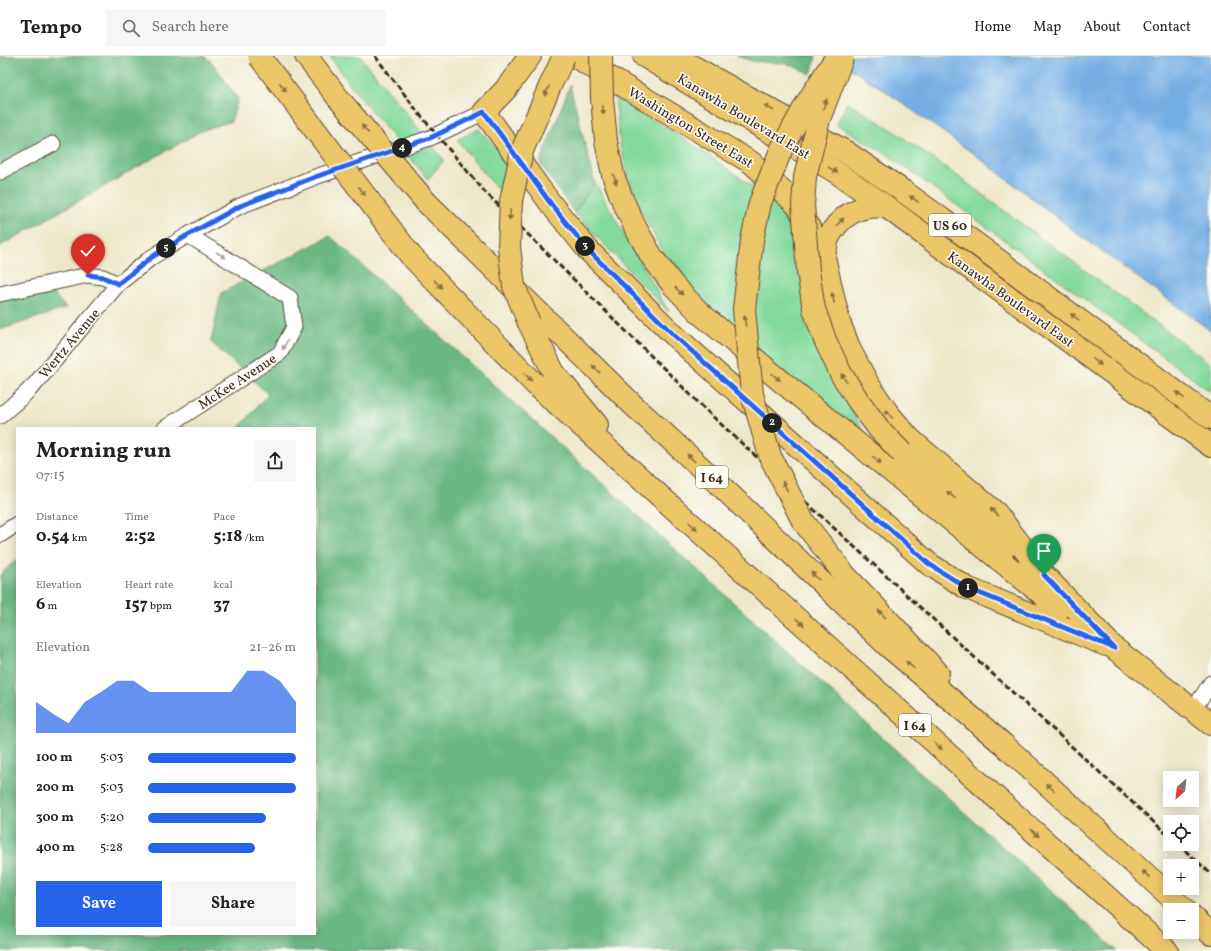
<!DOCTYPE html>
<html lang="en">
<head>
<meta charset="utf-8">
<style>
	body { margin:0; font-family:Vollkorn,serif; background:#f6f6f6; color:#222; height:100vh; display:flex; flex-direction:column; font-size:15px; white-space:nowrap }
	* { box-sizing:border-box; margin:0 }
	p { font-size:13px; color:#767676 }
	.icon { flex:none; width:22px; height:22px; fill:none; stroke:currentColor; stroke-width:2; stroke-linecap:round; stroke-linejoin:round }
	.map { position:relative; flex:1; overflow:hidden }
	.side { position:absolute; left:16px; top:371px; width:300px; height:508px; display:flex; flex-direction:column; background:#fff; border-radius:0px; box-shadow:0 2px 10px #0003 }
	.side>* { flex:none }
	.needle { width:26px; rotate:208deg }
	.buttons { position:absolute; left:1163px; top:715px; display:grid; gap:8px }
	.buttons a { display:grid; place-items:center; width:36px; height:36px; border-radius:0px; background:#fff; box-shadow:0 2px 10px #0003; font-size:20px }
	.pin { position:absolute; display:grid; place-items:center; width:34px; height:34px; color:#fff; margin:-41px -17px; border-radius:50% 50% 50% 0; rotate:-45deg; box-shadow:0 0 4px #0007 }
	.pin .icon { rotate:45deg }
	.km { position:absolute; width:20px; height:20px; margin:-10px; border-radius:50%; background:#222; color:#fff; font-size:11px; line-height:20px; text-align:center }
	.round { display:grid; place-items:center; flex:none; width:42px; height:42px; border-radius:0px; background:#f6f6f6 }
	.headline { display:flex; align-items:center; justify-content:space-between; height:68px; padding:0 20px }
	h1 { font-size:22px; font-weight:700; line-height:30px }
	.figures { display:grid; grid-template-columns:repeat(3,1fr); gap:6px; height:68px; padding:4px 20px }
	.figures div { display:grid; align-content:center }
	.figures b { font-size:17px; font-weight:700 }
	.figures small { font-size:11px; font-weight:400 }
	.figures p { font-size:11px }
	.chart { height:112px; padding:8px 20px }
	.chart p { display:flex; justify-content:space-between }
	.chart svg { width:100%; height:72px; margin-top:4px; fill:#2563eb; opacity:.7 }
	.button { display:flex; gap:8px; margin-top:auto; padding:8px 20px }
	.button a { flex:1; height:46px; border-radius:0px; background:#2563eb; color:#fff; font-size:16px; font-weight:700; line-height:46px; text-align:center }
	.button a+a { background:#f6f6f6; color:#222 }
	ul { padding:0 20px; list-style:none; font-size:13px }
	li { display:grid; grid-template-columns:64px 48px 1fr; align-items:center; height:30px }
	li i { height:10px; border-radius:5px; background:#2563eb }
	header { display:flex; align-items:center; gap:24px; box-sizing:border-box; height:56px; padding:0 20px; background:#fff; border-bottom:1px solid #e0e0e0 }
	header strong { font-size:19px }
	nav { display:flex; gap:22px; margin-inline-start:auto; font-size:14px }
	.search { width:280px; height:36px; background:#f6f6f6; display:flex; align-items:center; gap:10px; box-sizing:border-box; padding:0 14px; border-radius:0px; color:#767676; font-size:15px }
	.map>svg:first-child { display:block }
	.green { fill:#83d99d; stroke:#5f825e }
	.forest { fill:#6ab984; stroke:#527251 }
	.water { fill:#73afe4; stroke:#576c81 }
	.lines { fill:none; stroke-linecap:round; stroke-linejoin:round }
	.minor-casing { stroke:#564638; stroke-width:17 }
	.primary-casing { stroke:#564638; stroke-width:24 }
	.motorway-casing { stroke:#564638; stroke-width:24 }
	.minor { stroke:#fff; stroke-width:15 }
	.primary { stroke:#ebc669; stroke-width:22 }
	.motorway { stroke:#ebc669; stroke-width:22 }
	.rail { stroke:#3b2a1e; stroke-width:3; stroke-dasharray:6 3; stroke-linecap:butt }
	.primary-bridge-casing { stroke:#564638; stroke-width:24; stroke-linecap:butt }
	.motorway-bridge-casing { stroke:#564638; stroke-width:24; stroke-linecap:butt }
	.primary-bridge { stroke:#ebc669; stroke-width:22 }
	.motorway-bridge { stroke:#ebc669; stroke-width:22 }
	.oneway { fill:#8a7040 }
	.oneway2 { fill:#a79f9a }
	.route-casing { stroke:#fff; stroke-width:8 }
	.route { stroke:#2563eb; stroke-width:5 }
	.labels { text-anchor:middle; stroke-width:3; stroke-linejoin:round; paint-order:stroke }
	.shield { fill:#fdfcf7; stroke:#75695f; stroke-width:1 }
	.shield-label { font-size:13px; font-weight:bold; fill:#3b2a1e }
	.street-label { font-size:14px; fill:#3b2a1e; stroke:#fdfcf7 }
</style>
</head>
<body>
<header>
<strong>Tempo</strong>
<div class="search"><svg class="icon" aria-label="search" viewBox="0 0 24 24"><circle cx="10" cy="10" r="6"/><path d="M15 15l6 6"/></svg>Search here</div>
<nav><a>Home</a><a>Map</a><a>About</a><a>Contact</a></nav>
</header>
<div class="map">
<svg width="1211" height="895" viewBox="0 0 1211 895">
	<rect width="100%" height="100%" fill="#fdfcf7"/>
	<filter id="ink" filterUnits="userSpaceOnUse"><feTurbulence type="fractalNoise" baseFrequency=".025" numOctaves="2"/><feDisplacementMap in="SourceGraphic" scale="8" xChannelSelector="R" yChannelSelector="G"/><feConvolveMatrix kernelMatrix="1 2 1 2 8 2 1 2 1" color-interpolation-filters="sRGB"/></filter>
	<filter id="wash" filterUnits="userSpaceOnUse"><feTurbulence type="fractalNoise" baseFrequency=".012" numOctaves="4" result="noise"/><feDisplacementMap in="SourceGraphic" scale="16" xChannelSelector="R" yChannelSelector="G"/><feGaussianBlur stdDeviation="0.9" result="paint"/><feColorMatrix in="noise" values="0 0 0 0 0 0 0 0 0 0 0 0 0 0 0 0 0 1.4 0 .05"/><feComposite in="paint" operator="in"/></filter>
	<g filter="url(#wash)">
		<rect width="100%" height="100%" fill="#eee8cb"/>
		<path class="green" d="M 330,0 L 360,0 L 444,104 L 428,123 L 356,37 Z
			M 615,41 L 686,84 L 795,160 L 806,255 L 817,296 L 875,393 L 725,270 L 665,200 L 636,145 L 620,90 Z
			M 847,47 L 888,71 L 956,119 L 1211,308 L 1211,336 L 916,119 L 885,97 L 836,68 Z
			M 479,73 L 512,109 L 503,140 L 457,84 Z
			M 595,127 L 669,256 L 574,157 Z"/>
		<path class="forest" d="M 0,0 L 204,0 L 212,6 L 238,43 L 231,65 L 201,75 L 0,190 Z
			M 737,0 L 816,0 L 811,18 L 788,8 L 752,5 Z
			M 570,29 L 595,127 L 574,157 L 540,107 Z
			M 330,180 L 1117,895 L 443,895 L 440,893 L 438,895 L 0,895 L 0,519 L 17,503 L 17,878 L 315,878 L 315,372 L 239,372 L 268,338 L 211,286 L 221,237 Z
			M 0,231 L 54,238 L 66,252 L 0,274 Z"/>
		<path class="water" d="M 830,0 L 1211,0 L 1211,275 L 1089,186 L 974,98 L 881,32 Z"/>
	</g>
	<g filter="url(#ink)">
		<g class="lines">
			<defs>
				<path id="minor" d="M 0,116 L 53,88
					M 0,238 L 88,219 L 103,221 L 118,228
					M 0,360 L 23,340 L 36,327 L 118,228 L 152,201 L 188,179 L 240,150 L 315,121 L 430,82 L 484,56
					M 165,372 L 280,297 L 294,271 L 290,242 L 188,179
					M 0,479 L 17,468
					M 1193,654 L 1211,627"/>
				<path id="primary" d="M 530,0 L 506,33 L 484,56 L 551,148 L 588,194 L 676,281 L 929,508 L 967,532 L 1106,589
					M 574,0 L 752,107 L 798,150 L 824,201 L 839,266 L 850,294 L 868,328 L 887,356 L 909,382 L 996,457 L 1044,519 L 1114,592 L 1211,668
					M 644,0 L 836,116 L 888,152 L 1211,390
					M 674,0 L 846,96 L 903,135 L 979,190 L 1211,362
					M 606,85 L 613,119 L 622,143 L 635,171 L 652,201 L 673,229 L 701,258 L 781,325 L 1023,523 L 1060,552
					M 824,201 C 825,196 826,190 827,185 C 834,168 850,153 869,151 C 875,150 882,151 888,152
					M 902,397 L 1008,489"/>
				<path id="motorway" d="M 306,0 L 339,43
					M 426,146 L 632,348 L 722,431 L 888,590 L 1004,689 L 1185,854
					M 411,200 L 534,327 L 1167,895
					M 529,267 L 554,317 L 597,369
					M 803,465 L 844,518 L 938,617
					M 1192,860 L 1211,878"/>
			</defs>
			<use href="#minor" class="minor-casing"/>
			<use href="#primary" class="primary-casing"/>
			<use href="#motorway" class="motorway-casing"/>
			<use href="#minor" class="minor"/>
			<use href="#primary" class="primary"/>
			<use href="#motorway" class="motorway"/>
			<path class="rail" d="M 375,0 L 421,60 L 484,135 L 710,358 L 1170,781
				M 1178,788 L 1211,818"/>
			<defs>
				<path id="primary-bridge" d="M 601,0 L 602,43 L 606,85
					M 843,0 L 819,63 L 805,121 L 803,149 L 808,215 L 814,253 L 825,284 L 841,318 L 859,346 L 879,373 L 902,397"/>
				<path id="motorway-bridge" d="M 259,0 L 411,200
					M 339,43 L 426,146
					M 529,267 L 514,230 L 509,191 L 511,145 L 522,95 L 550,30 L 564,0
					M 803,465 L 770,400 L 752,338 L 744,253 L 752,184 L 760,147 L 781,94 L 808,45 L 837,0"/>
			</defs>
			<use href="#primary-bridge" class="primary-bridge-casing"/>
			<use href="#motorway-bridge" class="motorway-bridge-casing"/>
			<use href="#primary-bridge" class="primary-bridge"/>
			<use href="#motorway-bridge" class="motorway-bridge"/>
		</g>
		<defs><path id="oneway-solid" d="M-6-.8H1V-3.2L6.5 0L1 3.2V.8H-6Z"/></defs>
		<g class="oneway">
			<use href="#oneway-solid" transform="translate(283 31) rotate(53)"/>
			<use href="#oneway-solid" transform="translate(547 35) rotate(113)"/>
			<use href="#oneway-solid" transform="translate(825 48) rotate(-70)"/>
			<use href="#oneway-solid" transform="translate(769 52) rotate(-150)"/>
			<use href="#oneway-solid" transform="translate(603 53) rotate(84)"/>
			<use href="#oneway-solid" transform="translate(365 73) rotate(-130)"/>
			<use href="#oneway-solid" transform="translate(833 114) rotate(32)"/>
			<use href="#oneway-solid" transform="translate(615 123) rotate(72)"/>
			<use href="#oneway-solid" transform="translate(362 135) rotate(53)"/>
			<use href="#oneway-solid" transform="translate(914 143) rotate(-144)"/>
			<use href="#oneway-solid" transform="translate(510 159) rotate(92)"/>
			<use href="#oneway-solid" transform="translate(840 166) rotate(-47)"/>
			<use href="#oneway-solid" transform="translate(438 228) rotate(47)"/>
			<use href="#oneway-solid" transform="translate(679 235) rotate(45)"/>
			<use href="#oneway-solid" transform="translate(833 242) rotate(-103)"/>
			<use href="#oneway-solid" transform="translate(1075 261) rotate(-143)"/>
			<use href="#oneway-solid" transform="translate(745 265) rotate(-96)"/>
			<use href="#oneway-solid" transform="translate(1097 306) rotate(36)"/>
			<use href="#oneway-solid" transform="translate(596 313) rotate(-136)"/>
			<use href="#oneway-solid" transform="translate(528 321) rotate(46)"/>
			<use href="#oneway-solid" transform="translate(776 321) rotate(40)"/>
			<use href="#oneway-solid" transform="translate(844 322) rotate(-122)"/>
			<use href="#oneway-solid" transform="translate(1180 339) rotate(-143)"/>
			<use href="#oneway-solid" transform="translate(889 358) rotate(-129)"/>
			<use href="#oneway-solid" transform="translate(691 402) rotate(-137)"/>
			<use href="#oneway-solid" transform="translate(877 404) rotate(39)"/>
			<use href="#oneway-solid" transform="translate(785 430) rotate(-117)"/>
			<use href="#oneway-solid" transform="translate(951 439) rotate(-139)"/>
			<use href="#oneway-solid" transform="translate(994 456) rotate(-135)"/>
			<use href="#oneway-solid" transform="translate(693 470) rotate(42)"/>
			<use href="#oneway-solid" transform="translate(815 520) rotate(-136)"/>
			<use href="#oneway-solid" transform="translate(882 558) rotate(-134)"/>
			<use href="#oneway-solid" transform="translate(800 566) rotate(42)"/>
			<use href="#oneway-solid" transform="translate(910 609) rotate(-139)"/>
			<use href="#oneway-solid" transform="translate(938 690) rotate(42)"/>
			<use href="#oneway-solid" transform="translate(1050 731) rotate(-138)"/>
			<use href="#oneway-solid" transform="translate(1035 777) rotate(42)"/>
			<use href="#oneway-solid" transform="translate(1146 818) rotate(-138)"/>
		</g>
		<g class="oneway2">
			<use href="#oneway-solid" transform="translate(221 199) rotate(32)"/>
			<use href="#oneway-solid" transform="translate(285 289) rotate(118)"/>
		</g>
	</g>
	<g class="lines" filter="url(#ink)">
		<defs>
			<path id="route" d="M 88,219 L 103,221 L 118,228 L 152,201 L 188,179 L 240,150 L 315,121 L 430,82 L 484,56 L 551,148 L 588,194 L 676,281 L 929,508 L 967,532 L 1114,592 L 1044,519"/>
		</defs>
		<use href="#route" class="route-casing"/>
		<use href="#route" class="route"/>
	</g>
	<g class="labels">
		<g class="shield">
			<rect x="929" y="158" width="42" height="22" rx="3"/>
			<rect x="696" y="410" width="32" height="22" rx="3"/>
			<rect x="899" y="658" width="32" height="22" rx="3"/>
		</g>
		<g class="shield-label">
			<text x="950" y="174">US 60</text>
			<text x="712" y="426">I 64</text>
			<text x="915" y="674">I 64</text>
		</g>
		<g class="street-label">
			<text transform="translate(744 60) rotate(31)" y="5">Kanawha Boulevard East</text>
			<text transform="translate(691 71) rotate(31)" y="5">Washington Street East</text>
			<text transform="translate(1011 243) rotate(36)" y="5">Kanawha Boulevard East</text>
			<text transform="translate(69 287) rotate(-50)" y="5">Wertz Avenue</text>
			<text transform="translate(237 325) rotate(-33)" y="5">McKee Avenue</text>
		</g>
	</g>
</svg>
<div class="buttons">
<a><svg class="needle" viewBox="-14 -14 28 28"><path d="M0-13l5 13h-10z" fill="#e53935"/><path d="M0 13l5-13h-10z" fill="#767676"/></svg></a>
<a><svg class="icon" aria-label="locate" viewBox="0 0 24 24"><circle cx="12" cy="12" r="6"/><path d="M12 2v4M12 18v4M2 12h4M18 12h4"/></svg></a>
<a>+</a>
<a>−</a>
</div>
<div class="pin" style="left:1044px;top:519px;background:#1e9e55"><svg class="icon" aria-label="arrive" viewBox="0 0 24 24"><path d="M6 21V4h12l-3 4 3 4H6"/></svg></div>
<div class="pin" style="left:88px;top:219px;background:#d93025"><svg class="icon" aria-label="check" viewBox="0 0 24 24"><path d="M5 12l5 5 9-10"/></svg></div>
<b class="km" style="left:968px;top:532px">1</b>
<b class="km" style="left:772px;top:367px">2</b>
<b class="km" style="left:585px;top:190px">3</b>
<b class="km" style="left:402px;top:92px">4</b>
<b class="km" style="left:166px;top:192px">5</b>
<section class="side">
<div class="headline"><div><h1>Morning run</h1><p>07:15</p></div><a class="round"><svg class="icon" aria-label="share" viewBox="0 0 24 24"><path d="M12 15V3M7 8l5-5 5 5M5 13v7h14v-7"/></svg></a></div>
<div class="figures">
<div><p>Distance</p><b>0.54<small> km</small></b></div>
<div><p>Time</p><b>2:52</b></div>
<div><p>Pace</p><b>5:18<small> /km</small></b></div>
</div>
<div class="figures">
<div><p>Elevation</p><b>6<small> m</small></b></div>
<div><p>Heart rate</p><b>157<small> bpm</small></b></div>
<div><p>kcal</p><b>37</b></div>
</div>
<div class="chart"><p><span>Elevation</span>21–26 m</p>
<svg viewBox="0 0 160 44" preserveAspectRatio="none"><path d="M0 44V25L10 32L20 38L30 25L40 19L50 12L60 12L70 19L80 19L90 19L100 19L110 19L120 19L130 6L140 6L150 12L160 25V44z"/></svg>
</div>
<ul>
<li><b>100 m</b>5:03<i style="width:100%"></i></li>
<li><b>200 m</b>5:03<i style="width:100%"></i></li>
<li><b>300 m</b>5:20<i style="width:80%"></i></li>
<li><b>400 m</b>5:28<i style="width:72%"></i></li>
</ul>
<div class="button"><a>Save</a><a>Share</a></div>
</section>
</div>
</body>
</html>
